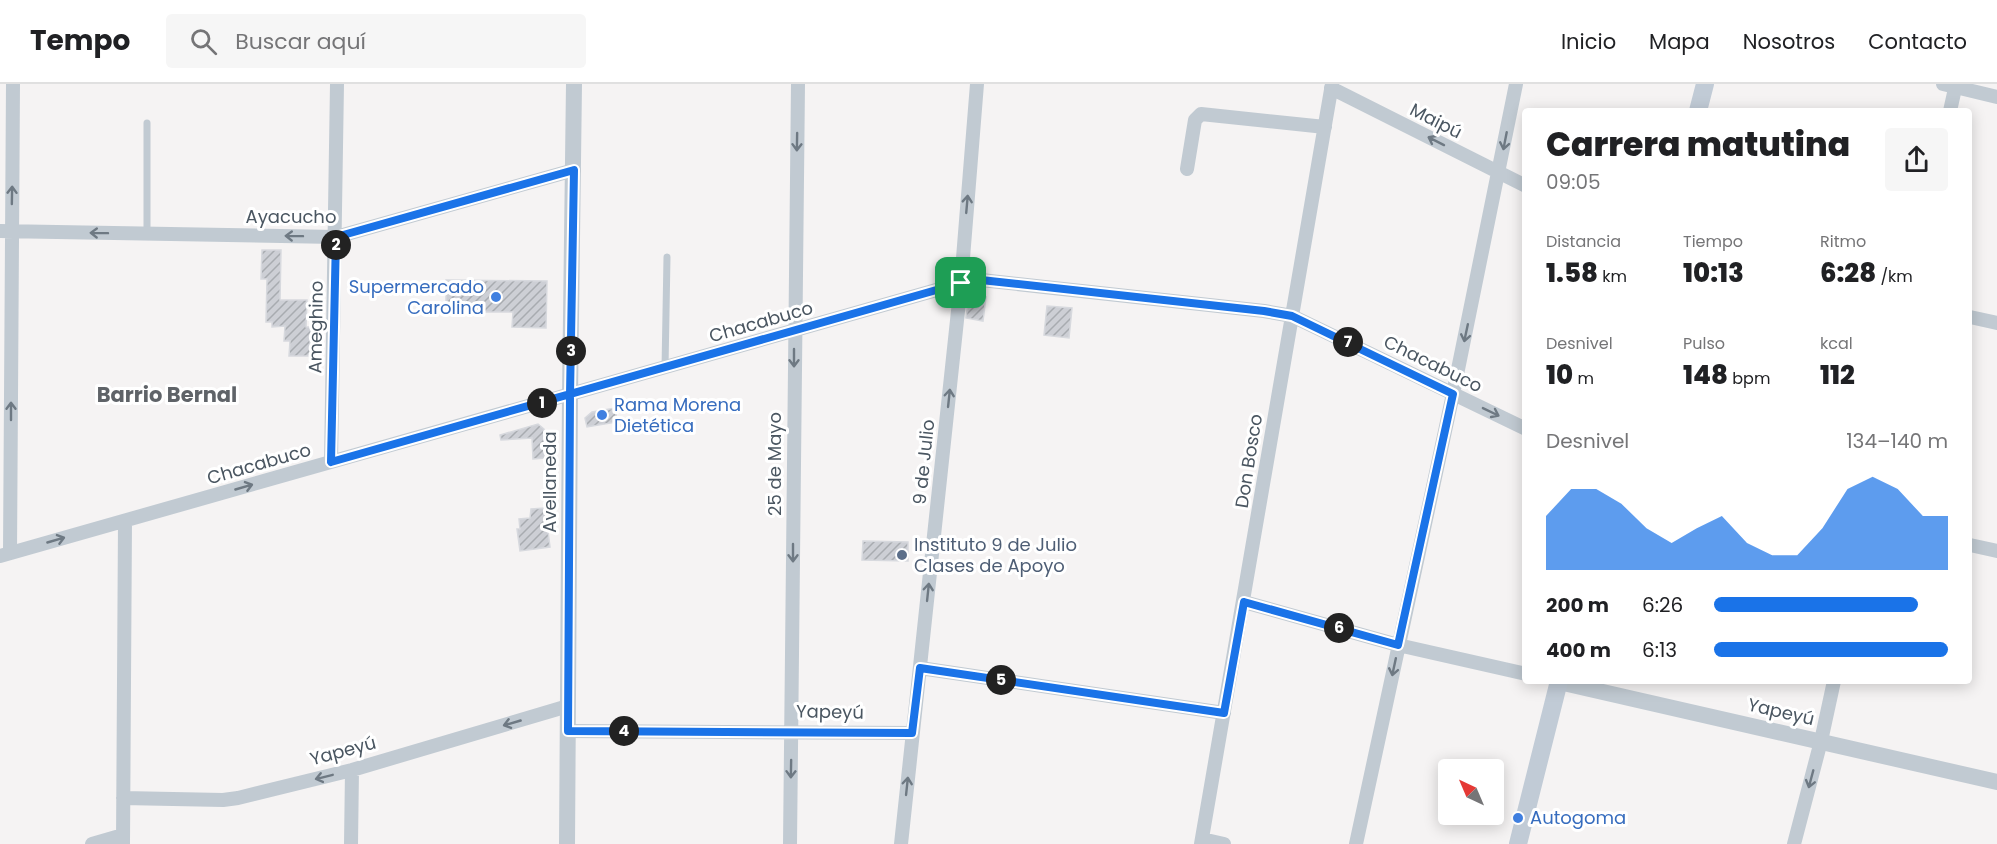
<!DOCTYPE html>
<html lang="es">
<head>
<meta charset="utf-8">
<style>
	body { margin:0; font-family:Poppins,sans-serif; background:#f6f6f6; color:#202124; height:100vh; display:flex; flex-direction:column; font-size:22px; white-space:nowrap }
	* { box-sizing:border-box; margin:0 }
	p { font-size:20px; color:#757577 }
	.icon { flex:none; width:33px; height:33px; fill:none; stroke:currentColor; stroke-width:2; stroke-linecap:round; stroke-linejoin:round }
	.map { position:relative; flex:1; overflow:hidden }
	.side { position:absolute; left:1522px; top:24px; width:450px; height:576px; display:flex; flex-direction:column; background:#fff; border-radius:6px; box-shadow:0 3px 15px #0003 }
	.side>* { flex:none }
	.needle { width:39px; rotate:316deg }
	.fabs { position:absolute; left:1438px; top:675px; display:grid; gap:12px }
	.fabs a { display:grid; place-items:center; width:66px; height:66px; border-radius:6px; background:#fff; box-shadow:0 3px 15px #0003; font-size:30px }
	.pin { position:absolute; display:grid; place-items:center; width:51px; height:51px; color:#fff; margin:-26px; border-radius:12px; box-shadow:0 3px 9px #0006 }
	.km { position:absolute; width:30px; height:30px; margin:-15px; border-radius:50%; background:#222; color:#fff; font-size:16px; line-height:30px; text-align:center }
	.round { display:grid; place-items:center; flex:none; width:63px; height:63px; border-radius:6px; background:#f6f6f6 }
	.head { display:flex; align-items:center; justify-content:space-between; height:102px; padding:0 24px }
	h1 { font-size:33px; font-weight:800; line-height:45px }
	.stats { display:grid; grid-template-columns:repeat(3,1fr); gap:9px; height:102px; padding:6px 24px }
	.stats div { display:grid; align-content:center }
	.stats b { font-size:26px; font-weight:800 }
	.stats small { font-size:16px; font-weight:400 }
	.stats p { font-size:16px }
	.chart { height:168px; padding:12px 24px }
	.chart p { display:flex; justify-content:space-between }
	.chart svg { width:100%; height:108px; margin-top:6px; fill:#1a73e8; opacity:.7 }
	ul { padding:0 24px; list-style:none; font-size:20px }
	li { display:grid; grid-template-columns:96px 72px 1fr; align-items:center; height:45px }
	li i { height:15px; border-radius:8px; background:#1a73e8 }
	header { display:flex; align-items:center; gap:36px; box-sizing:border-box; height:84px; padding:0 30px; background:#fff; border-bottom:2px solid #e0e0e0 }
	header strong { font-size:28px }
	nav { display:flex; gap:33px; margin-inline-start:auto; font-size:21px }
	.search { width:420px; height:54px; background:#f6f6f6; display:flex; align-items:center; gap:15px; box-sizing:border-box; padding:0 21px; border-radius:6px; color:#757577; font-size:22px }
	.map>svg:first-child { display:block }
	.building { fill:url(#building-hatch); stroke:#d7d9de; stroke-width:1.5 }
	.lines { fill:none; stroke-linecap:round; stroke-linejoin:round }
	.service { stroke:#c1cad2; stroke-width:7 }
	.minor { stroke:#c1cad2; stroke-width:14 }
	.tertiary { stroke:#c1cad2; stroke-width:16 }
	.secondary { stroke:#c1cbd6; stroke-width:18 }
	.oneway { stroke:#6e7983 }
	.route-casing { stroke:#fff; stroke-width:12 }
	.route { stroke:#1a73e8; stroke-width:8 }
	.shop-dot { fill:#3f7fe0; stroke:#fff; stroke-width:2 }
	.service-dot { fill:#5c6f8a; stroke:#fff; stroke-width:2 }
	.labels { text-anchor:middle; stroke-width:6; stroke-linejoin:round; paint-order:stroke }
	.street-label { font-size:18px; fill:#4a5661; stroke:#fff }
	.shop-label { font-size:18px; fill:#366cbe; stroke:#fff; text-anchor:start }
	.service-label { font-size:18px; fill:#4e5e75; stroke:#fff; text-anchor:start }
	.quarter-label { font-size:21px; font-weight:bold; fill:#5f6368; stroke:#fff }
</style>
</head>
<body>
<header>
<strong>Tempo</strong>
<div class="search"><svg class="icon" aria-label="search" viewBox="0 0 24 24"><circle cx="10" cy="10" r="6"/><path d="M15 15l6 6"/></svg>Buscar aquí</div>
<nav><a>Inicio</a><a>Mapa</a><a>Nosotros</a><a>Contacto</a></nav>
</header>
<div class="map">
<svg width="1997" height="760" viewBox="0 0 1997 760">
	<defs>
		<pattern id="building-hatch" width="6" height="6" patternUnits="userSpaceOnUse" patternTransform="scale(1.5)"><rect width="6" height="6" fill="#cdcfd5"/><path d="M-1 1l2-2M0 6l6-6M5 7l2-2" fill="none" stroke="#a8abb0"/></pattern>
	</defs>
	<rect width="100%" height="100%" fill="#f5f3f3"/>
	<path class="building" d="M 262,166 L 281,166 L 280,216 L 307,216 L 306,243 L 311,243 L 310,261 L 313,261 L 312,272 L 289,272 L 290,257 L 284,257 L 285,242 L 272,243 L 272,238 L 266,238 L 267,195 L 261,195 Z
		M 446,196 L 547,197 L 546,244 L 512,243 L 513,228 L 446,228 Z
		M 969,211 L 986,213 L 983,237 L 966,234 Z
		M 1047,222 L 1072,224 L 1069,254 L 1044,251 Z
		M 615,324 L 617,338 L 587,343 L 585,334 L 592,328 Z
		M 538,340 L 544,345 L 545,374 L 533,375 L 532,354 L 501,356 L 500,351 Z
		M 545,424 L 550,463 L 520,467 L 517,445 L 520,445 L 519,435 L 530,434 L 531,425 Z
		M 863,457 L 908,458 L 908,477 L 862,476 Z"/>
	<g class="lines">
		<path class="service" d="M 147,150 L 147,39
			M 665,284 L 667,173"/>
		<path class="minor" d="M 1943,0 L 1997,13
			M 1331,4 L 1526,102
			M 1950,27 L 1956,0
			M 1187,85 L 1195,36 L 1201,30 L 1325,43
			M 0,147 L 336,153 L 574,86
			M 1970,233 L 1997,239
			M 331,378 L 337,0
			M 1970,461 L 1997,467
			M 10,469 L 13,0
			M 0,472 L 961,199 L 981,196 L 1264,227 L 1292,232 L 1526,345
			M 1244,518 L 1398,561 L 1526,590
			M 920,584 L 1224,629
			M 568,647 L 912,649
			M 123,714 L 223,716 L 238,714 L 352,686 L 568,622
			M 1202,755 L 1224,760
			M 92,760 L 123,751
			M 123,760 L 125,437
			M 351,760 L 352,686
			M 790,760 L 798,0
			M 901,760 L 961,199 L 977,0
			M 1201,760 L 1332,0
			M 1356,760 L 1453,310 L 1516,0
			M 1794,760 L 1821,657 L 1834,597"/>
		<path class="tertiary" d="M 1559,598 L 1997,698
			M 567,760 L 570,311 L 574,0"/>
		<path class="secondary" d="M 1698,27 L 1705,0
			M 1518,760 L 1559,597"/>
	</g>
	<defs><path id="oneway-shaft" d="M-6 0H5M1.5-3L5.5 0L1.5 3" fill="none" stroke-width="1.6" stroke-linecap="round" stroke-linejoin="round" transform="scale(1.5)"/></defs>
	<g class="oneway">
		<use href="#oneway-shaft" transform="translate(1436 57) rotate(-153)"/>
		<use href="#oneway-shaft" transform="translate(1505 57) rotate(101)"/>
		<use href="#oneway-shaft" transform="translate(797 58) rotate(91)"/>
		<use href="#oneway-shaft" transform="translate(12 111) rotate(-89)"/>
		<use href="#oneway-shaft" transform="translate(967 120) rotate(-85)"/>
		<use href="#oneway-shaft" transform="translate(99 149) rotate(-179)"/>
		<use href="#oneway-shaft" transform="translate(294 152) rotate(-179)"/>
		<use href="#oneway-shaft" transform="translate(1466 249) rotate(102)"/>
		<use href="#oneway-shaft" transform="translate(794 274) rotate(90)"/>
		<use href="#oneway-shaft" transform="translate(949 314) rotate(-84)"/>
		<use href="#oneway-shaft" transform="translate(11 327) rotate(-90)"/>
		<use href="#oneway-shaft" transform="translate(1491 328) rotate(26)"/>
		<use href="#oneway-shaft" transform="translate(244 403) rotate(-16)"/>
		<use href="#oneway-shaft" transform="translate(56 456) rotate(-16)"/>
		<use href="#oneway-shaft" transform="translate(793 469) rotate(90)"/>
		<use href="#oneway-shaft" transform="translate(928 508) rotate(-84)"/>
		<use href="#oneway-shaft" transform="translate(1394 583) rotate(102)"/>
		<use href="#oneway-shaft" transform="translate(512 639) rotate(164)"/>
		<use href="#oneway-shaft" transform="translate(791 685) rotate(91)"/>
		<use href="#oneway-shaft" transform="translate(324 693) rotate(166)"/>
		<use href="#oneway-shaft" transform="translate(1811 695) rotate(105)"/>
		<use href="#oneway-shaft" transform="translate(907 702) rotate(-84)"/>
	</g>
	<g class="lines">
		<defs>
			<path id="route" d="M 961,199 C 751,260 541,319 331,378 L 336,153 L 574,86 L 570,311 L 568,647 L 912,649 L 920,584 L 1224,629 L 1244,518 L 1398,561 L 1453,310 L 1292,232 L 1264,227 L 981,196 L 961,199"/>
		</defs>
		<use href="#route" class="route-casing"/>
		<use href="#route" class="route"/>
	</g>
	<g class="shop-dot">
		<circle cx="496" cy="213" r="6"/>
		<circle cx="602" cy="331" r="6"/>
		<circle cx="1518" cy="734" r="6"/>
	</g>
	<circle class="service-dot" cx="902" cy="471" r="6"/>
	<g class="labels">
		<g class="street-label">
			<text transform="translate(1436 37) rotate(27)" y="6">Maipú</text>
			<text x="291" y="139">Ayacucho</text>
			<text transform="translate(761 238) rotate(-16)" y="6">Chacabuco</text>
			<text transform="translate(316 243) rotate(-89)" y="6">Ameghino</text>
			<text transform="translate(1433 280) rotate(26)" y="6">Chacabuco</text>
			<text transform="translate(1249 377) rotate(-81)" y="6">Don Bosco</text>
			<text transform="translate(924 378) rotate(-84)" y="6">9 de Julio</text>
			<text transform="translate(259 380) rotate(-16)" y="6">Chacabuco</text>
			<text transform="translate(775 380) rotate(-90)" y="6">25 de Mayo</text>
			<text transform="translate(550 398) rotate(-90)" y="6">Avellaneda</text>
			<text transform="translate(830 628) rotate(1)" y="6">Yapeyú</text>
			<text transform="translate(1781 628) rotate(13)" y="6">Yapeyú</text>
			<text transform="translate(343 667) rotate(-15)" y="6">Yapeyú</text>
		</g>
		<g class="shop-label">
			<text x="484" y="209" text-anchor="end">Supermercado<tspan x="484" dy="21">Carolina</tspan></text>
			<text x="614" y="327">Rama Morena<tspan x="614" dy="21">Dietética</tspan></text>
			<text x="1530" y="740">Autogoma</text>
		</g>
		<g class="service-label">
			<text x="914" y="467">Instituto 9 de Julio<tspan x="914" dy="21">Clases de Apoyo</tspan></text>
		</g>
		<g class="quarter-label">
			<text x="167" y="318">Barrio Bernal</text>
		</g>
	</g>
</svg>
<div class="fabs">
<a><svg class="needle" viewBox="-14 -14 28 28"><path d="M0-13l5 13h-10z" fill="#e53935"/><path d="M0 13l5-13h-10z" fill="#757577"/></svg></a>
</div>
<div class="pin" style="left:961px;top:199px;background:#1e9e55"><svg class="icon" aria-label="arrive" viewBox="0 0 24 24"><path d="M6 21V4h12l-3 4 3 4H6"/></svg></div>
<b class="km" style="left:542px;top:319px">1</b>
<b class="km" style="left:336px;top:161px">2</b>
<b class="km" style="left:571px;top:267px">3</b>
<b class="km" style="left:624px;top:647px">4</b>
<b class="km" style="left:1001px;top:596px">5</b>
<b class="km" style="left:1339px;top:544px">6</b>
<b class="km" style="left:1348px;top:258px">7</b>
<section class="side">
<div class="head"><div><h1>Carrera matutina</h1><p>09:05</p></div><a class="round"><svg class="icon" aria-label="share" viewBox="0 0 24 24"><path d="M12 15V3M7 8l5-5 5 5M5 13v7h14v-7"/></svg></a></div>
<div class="stats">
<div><p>Distancia</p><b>1.58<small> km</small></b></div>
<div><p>Tiempo</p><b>10:13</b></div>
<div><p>Ritmo</p><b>6:28<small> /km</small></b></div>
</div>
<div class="stats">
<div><p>Desnivel</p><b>10<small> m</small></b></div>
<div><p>Pulso</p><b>148<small> bpm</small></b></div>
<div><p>kcal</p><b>112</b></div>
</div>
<div class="chart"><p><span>Desnivel</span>134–140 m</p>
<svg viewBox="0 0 160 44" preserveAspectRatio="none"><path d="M0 44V22L10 11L20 11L30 17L40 27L50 33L60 27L70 22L80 33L90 38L100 38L110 27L120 11L130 6L140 11L150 22L160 22V44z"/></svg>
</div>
<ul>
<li><b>200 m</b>6:26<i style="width:87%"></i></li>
<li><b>400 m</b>6:13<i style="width:100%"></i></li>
</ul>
</section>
</div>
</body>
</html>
